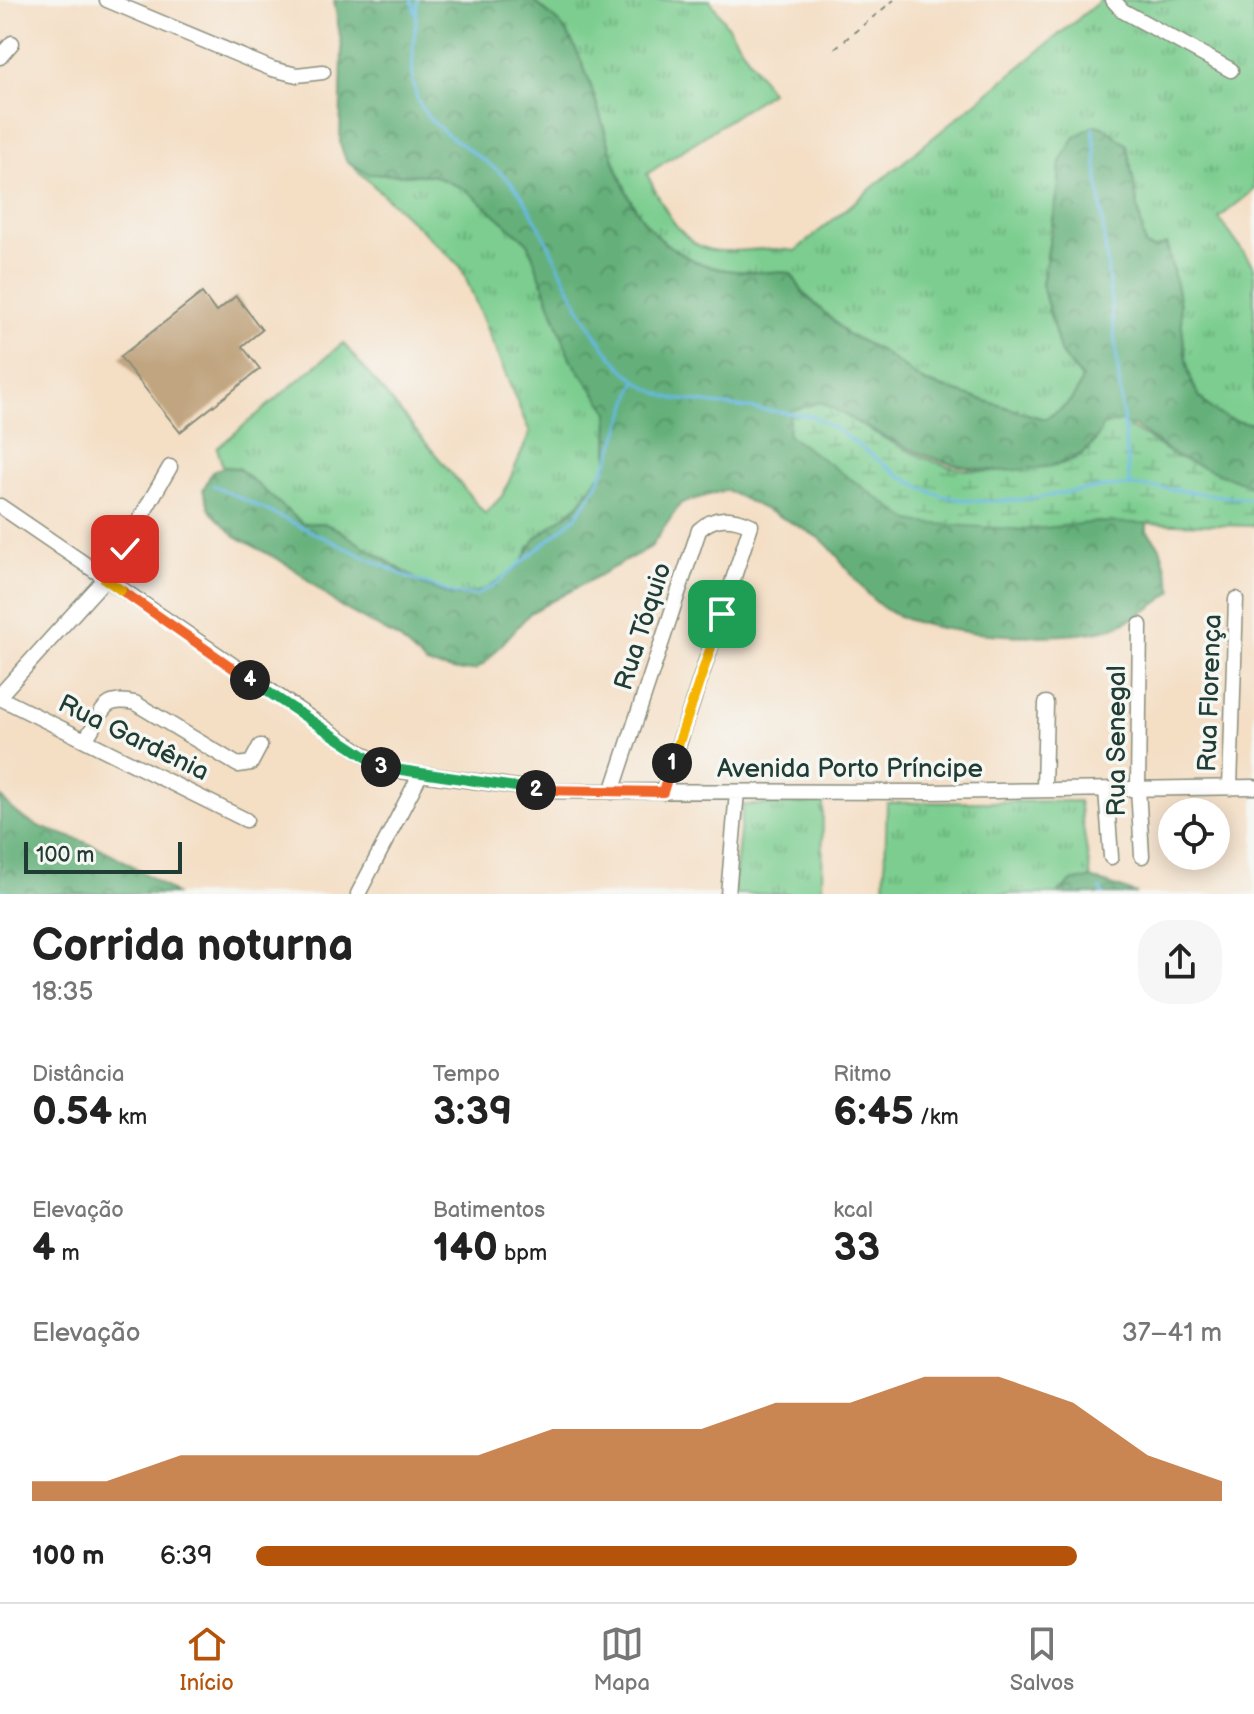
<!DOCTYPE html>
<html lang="pt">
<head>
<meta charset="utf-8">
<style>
	body { margin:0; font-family:"Balsamiq Sans",sans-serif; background:#f6f6f6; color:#222; height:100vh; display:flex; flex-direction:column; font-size:30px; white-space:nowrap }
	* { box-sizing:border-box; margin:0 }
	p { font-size:26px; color:#767676 }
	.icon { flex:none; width:44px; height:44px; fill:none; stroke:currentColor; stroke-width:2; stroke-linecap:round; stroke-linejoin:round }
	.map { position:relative; height:894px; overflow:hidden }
	.side { display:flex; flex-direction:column; background:#fff; flex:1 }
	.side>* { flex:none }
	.buttons { position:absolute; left:1158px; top:798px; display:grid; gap:16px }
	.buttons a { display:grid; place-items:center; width:72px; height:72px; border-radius:50%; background:#fff; box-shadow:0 4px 20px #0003; font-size:40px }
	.scale { position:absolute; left:24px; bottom:20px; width:158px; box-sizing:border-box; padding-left:8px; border:4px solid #1f3d34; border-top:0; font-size:22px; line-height:28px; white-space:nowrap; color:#1f3d34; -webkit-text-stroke:6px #f6f6f2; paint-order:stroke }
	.pin { position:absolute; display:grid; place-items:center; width:68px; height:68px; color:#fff; margin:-34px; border-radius:16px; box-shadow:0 4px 12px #0006 }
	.km { position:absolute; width:40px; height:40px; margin:-20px; border-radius:50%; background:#222; color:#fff; font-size:22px; line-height:40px; text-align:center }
	.round { display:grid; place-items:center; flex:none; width:84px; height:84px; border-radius:32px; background:#f6f6f6 }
	.summary { display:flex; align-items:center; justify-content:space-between; height:136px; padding:0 32px }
	h1 { font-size:44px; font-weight:700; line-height:60px }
	.figures { display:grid; grid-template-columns:repeat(3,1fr); gap:12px; height:136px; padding:8px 32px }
	.figures div { display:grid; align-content:center }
	.figures b { font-size:40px; font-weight:700 }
	.figures small { font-size:22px; font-weight:400 }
	.figures p { font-size:22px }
	.chart { height:224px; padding:16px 32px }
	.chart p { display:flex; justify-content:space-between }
	.chart svg { width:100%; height:144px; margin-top:8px; fill:#b45309; opacity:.7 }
	ul { padding:0 32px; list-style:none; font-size:26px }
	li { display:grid; grid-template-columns:128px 96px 1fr; align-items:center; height:60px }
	li i { height:20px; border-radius:10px; background:#b45309 }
	.dock { display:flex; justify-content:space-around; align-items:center; height:112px; border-top:2px solid #e0e0e0; background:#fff; font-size:22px; color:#767676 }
	.dock a { display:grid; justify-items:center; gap:4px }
	.dock .on { color:#b45309 }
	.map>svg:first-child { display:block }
	.grass { fill:url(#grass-tufts); stroke:#4e8562; stroke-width:2 }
	.forest { fill:url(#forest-crowns); stroke:#427657; stroke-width:2 }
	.wetland { fill:url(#wetland-marsh); stroke:#4e8562; stroke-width:2 }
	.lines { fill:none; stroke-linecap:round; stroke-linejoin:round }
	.stream { stroke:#66b9e2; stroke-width:3 }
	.building { fill:#c1a580 }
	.minor-casing { stroke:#8a8e7c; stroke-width:17 }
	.path { stroke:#8a8e7c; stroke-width:2; stroke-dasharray:6 6; stroke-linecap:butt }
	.minor { stroke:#fff; stroke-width:14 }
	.split-1-casing { stroke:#fff; stroke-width:16 }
	.split-2-casing { stroke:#fff; stroke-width:16 }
	.split-3-casing { stroke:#fff; stroke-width:16 }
	.split-4-casing { stroke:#fff; stroke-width:16 }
	.split-5-casing { stroke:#fff; stroke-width:16 }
	.split-6-casing { stroke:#fff; stroke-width:16 }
	.split-1 { stroke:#f5b400; stroke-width:10 }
	.split-2 { stroke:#f0652b; stroke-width:10 }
	.split-3 { stroke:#22a559; stroke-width:10 }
	.split-4 { stroke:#22a559; stroke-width:10 }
	.split-5 { stroke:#f0652b; stroke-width:10 }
	.split-6 { stroke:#f5b400; stroke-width:10 }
	.labels { text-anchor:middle; stroke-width:7; stroke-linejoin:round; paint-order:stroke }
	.street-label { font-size:26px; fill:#1f3d34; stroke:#f6f6f2 }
</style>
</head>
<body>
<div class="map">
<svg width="1254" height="894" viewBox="0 0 1254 894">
	<defs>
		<pattern id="grass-tufts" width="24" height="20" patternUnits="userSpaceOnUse" patternTransform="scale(2)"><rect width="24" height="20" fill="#7ccd8f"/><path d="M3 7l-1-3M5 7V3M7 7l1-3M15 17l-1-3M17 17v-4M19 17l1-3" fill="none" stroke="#65a876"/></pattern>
		<pattern id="forest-crowns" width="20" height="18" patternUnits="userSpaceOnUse" patternTransform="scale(2)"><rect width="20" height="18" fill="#65b07a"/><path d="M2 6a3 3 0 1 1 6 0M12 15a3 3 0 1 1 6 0" fill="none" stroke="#539065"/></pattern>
		<pattern id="wetland-marsh" width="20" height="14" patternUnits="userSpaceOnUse" patternTransform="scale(2)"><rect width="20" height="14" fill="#7ccd8f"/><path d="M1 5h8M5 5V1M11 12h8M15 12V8" fill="none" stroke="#65a876"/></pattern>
	</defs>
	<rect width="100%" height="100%" fill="#f6f6f2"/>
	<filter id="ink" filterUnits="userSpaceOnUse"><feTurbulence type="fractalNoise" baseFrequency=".0125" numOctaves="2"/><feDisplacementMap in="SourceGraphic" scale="16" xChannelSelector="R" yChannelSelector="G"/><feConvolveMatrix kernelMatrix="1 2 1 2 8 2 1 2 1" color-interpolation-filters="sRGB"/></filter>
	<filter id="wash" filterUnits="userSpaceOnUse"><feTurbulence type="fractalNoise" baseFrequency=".006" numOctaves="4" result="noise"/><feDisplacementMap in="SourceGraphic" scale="32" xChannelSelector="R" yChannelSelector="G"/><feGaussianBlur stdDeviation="1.8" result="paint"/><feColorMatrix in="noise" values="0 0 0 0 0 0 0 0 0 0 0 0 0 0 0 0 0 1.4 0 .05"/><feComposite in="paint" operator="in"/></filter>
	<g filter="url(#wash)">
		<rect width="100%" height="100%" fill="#f4dec4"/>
		<path class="grass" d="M 532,0 L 710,0 L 771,92 L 647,174 C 661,203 682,251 720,251 C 746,252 769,246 795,251 L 1101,0 L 1254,0 L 1254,190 L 1219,218 L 1254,267 L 1254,424 C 1180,418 1187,355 1179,300 C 1176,282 1171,263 1167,245 L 1154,249 L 1145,246 L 1134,200 L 1133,176 L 1060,162 L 1059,186 L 1042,285 L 1061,354 L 1082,378 C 1077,400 1064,409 1044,419 L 924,382 L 881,351 L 847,334 L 803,292 L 791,273 C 766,271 735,274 712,267 C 602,235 617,113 567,33 C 559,21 543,9 532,0 Z
			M 346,160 L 368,174 L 432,175 L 467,190 L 528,243 L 570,358 L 609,412 L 608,464 L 577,506 L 529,547 C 527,561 515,573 503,580 C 452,611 428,586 385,559 C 369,549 352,541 337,529 L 323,523 L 303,524 L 238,468 L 223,467 L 217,448 L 343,343 L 485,514 L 503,495 L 530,433 L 461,267 Z
			M 1079,801 L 1091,878 L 1071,882 L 1058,894 L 884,894 L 887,803 Z
			M 823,803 L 822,894 L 733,894 L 743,805 Z"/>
		<path class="forest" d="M 334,0 L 532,0 C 543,9 559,21 567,33 C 616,113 602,235 712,267 C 736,274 766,271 791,273 L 803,293 L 847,334 L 881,351 L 924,382 L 1044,419 C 1064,409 1076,400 1082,378 L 1061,354 L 1042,285 L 1059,186 L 1060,162 L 1075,137 L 1095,125 L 1104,127 L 1127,145 L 1145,246 L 1154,249 L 1166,244 C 1171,263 1176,281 1179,300 C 1187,355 1179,418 1254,424 L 1254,487 L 1177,457 L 1133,425 L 1100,433 C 1084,458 1067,463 1039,468 C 950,482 896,442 821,402 L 790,412 L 788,435 L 911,521 L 1026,530 L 1098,522 L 1147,523 L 1147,531 L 1160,547 L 1173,591 C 1152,608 1126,626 1099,631 C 1049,641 934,636 890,612 C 861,596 847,562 823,541 C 804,526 751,504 726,490 L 681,503 L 651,547 L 530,613 L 485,663 L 475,670 L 457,671 L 426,664 L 398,638 L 338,605 L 292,567 L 235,536 L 211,512 L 203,490 L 212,472 L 223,467 L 238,468 L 303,524 L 323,523 L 337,529 L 421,584 L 452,596 L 472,595 L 487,588 L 520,565 L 535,539 L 577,506 L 608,464 L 609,412 L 570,358 L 528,243 L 467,190 L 432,175 L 368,174 L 346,160 L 340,144 L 342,48 Z
			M 0,796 C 29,831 50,828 87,843 C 119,855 147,875 175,894 L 0,894 Z
			M 1091,878 L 1137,894 L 1058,894 L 1071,882 Z"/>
		<path class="wetland" d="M 821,402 C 865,425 910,459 960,469 C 989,474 1018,470 1046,467 C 1072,464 1095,452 1102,426 L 1121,421 L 1177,457 L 1254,487 L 1254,526 L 1098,522 L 1026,530 L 921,523 L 911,521 L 788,435 L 790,411 Z"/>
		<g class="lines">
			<path class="stream" d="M 411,0 L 416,15
				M 417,0 C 417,30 406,75 419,103 C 434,137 500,161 522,196 C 564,260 592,378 675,399 L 811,416 C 861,438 895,486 952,498 C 1010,510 1069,487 1127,486 C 1170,486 1212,497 1254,499
				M 1093,128 L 1130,486
				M 213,485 L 407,577 L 454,594 L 476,595 L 497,583 L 576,517 L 594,490 L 610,457 L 636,381
				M 0,889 L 11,894
				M 1101,889 L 1103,894"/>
		</g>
		<g id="blocks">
			<path class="building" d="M 202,293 L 216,312 L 236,296 L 262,330 L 242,346 L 260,369 L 180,432 L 120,357 Z"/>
		</g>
	</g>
	<g filter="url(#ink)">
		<use href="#blocks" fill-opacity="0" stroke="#8a8e7c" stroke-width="2"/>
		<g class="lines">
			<defs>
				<path id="minor" d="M 107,0 L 272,69 L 297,75 L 323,72
					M 1113,0 L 1123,11 L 1231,70
					M 0,57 L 12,43
					M 0,506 L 385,769 L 547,791 L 928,792 L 1254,787
					M 1140,625 L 1138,788 L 1142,856
					M 0,695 L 105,579 L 170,467
					M 0,698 L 246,820
					M 86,738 C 105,713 99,696 135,703 L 238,765 L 251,763 L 260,746
					M 1230,788 L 1236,599
					M 1044,790 L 1046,703
					M 1106,790 L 1111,857
					M 612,792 L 699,530 C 715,515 732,517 751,525 L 663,792
					M 358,894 L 420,775
					M 728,894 L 737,792"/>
			</defs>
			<use href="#minor" class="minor-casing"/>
			<path class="path" d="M 835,48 L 894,0"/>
			<use href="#minor" class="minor"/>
		</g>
	</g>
	<g class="lines" filter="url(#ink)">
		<defs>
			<path id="split-1" d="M 672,763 L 722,614"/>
			<path id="split-2" d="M 536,790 L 663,792 L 672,763"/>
			<path id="split-3" d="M 381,767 L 536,790"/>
			<path id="split-4" d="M 250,680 L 381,767"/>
			<path id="split-5" d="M 121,590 L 250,680"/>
			<path id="split-6" d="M 121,590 L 105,579 L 125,549"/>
		</defs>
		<use href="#split-1" class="split-1-casing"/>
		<use href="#split-2" class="split-2-casing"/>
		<use href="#split-3" class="split-3-casing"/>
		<use href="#split-4" class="split-4-casing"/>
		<use href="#split-5" class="split-5-casing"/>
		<use href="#split-6" class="split-6-casing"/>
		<use href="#split-1" class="split-1"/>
		<use href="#split-2" class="split-2"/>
		<use href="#split-3" class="split-3"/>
		<use href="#split-4" class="split-4"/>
		<use href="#split-5" class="split-5"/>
		<use href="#split-6" class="split-6"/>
	</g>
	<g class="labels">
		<g class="street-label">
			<text transform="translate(642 626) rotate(-72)" y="9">Rua Tóquio</text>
			<text transform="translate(1209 693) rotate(-88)" y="9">Rua Florença</text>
			<text transform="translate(134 737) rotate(26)" y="9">Rua Gardênia</text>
			<text transform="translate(1116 741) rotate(-90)" y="9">Rua Senegal</text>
			<text x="850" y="777">Avenida Porto Príncipe</text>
		</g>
	</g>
</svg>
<div class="buttons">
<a><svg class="icon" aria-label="locate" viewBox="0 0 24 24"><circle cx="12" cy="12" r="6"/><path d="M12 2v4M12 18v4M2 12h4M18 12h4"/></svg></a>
</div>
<div class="scale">100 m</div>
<div class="pin" style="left:722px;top:614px;background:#1e9e55"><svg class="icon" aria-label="arrive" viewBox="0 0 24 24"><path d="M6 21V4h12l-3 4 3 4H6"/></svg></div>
<div class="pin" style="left:125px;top:549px;background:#d93025"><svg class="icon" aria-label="check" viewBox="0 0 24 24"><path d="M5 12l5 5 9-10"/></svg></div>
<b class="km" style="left:672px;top:763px">1</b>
<b class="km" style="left:536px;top:790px">2</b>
<b class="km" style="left:381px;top:767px">3</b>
<b class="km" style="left:250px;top:680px">4</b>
</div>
<section class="side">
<div class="summary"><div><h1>Corrida noturna</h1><p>18:35</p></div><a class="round"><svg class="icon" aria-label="share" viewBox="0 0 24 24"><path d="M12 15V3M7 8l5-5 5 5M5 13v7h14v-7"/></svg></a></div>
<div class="figures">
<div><p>Distância</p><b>0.54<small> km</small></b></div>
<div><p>Tempo</p><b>3:39</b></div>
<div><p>Ritmo</p><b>6:45<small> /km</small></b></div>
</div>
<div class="figures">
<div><p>Elevação</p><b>4<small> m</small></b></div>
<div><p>Batimentos</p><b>140<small> bpm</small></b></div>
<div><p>kcal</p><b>33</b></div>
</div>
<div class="chart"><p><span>Elevação</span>37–41 m</p>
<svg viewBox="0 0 160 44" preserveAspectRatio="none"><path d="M0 44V38L10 38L20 30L30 30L40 30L50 30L60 30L70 22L80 22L90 22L100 14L110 14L120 6L130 6L140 14L150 30L160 38V44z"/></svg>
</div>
<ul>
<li><b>100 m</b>6:39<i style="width:85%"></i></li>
</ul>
</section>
<nav class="dock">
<a class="on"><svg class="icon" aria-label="home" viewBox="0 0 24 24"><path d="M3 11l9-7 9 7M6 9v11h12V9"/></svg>Início</a>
<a><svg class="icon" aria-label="map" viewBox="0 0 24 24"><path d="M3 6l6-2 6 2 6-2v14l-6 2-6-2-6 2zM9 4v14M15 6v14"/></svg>Mapa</a>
<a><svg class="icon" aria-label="saved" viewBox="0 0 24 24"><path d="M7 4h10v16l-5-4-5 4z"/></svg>Salvos</a>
</nav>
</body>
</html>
